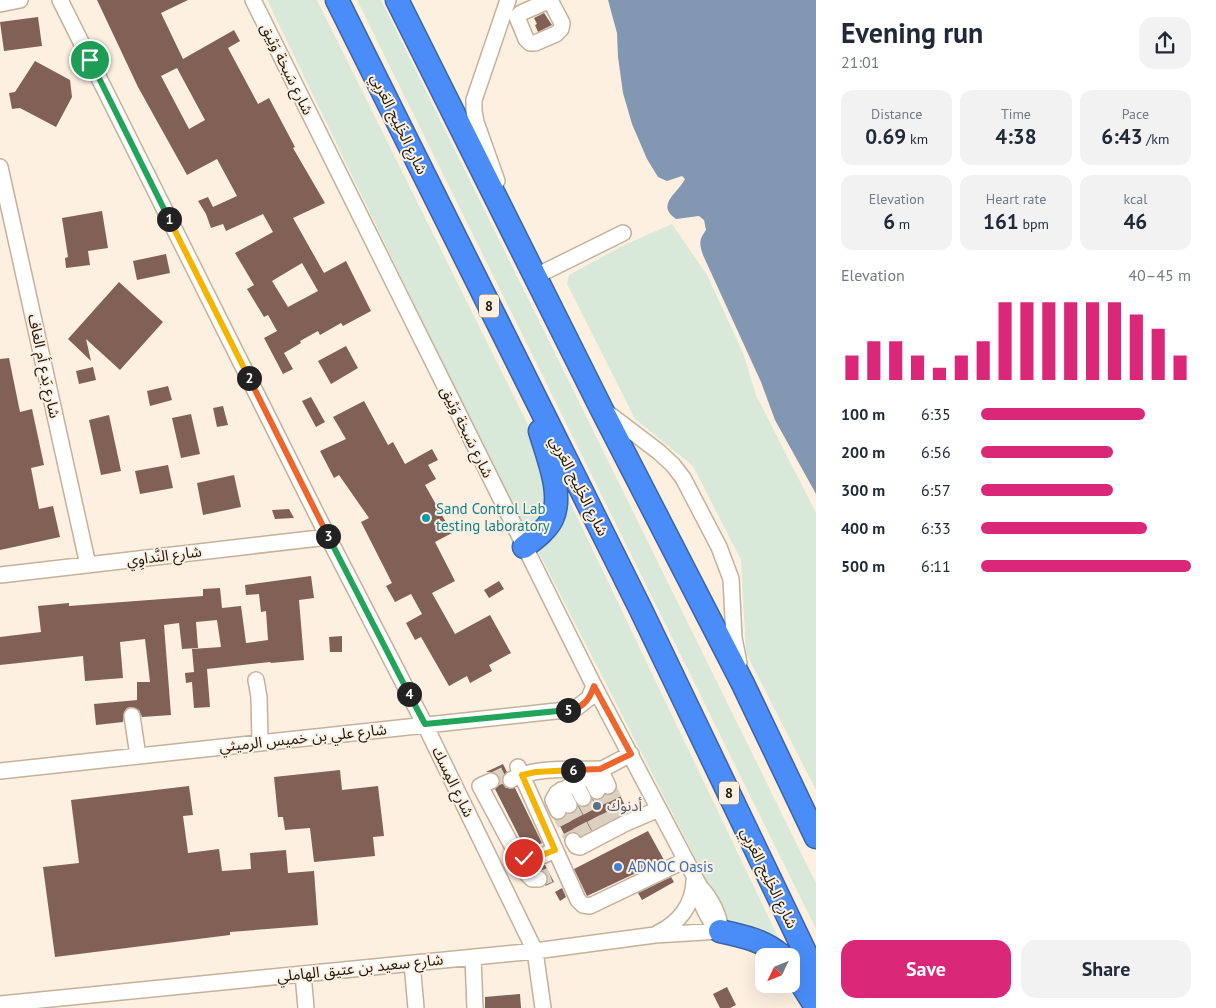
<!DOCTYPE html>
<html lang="en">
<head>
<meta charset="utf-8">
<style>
	body { margin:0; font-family:"PT Sans","Noto Sans Arabic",sans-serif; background:#f2f2f3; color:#1f2937; height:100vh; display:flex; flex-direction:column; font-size:19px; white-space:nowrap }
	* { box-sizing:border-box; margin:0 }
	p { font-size:16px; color:#747a83 }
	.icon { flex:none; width:28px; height:28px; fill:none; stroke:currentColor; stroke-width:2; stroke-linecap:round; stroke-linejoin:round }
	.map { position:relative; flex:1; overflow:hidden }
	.drawer { display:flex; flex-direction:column; background:#fff; width:400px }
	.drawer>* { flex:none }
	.needle { width:32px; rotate:227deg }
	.fabs { position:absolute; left:755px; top:948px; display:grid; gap:10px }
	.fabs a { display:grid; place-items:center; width:45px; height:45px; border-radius:10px; background:#fff; box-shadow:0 5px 20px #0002; font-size:25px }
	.pin { position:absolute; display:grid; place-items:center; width:42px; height:42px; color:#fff; margin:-21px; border:2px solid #fff; border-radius:50%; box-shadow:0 1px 5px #0007 }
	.km { position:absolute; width:25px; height:25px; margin:-12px; border-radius:50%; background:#222; color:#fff; font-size:14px; line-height:25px; text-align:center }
	.round { display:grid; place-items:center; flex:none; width:52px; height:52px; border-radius:15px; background:#f2f2f3 }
	.summary { display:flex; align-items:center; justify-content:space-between; height:85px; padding:0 25px }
	h1 { font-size:28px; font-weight:700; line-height:38px }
	.stats { display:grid; grid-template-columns:repeat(3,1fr); gap:8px; height:85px; padding:5px 25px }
	.stats div { display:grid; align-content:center; border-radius:12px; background:#f2f2f3; text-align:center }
	.stats b { font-size:21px; font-weight:700 }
	.stats small { font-size:14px; font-weight:400 }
	.stats p { font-size:14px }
	.chart { height:140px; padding:10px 25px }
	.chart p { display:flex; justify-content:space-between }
	.chart svg { width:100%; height:90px; margin-top:5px; stroke:#db2777; stroke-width:6 }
	.button { display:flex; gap:10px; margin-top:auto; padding:10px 25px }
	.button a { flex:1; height:58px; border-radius:15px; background:#db2777; color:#fff; font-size:20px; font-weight:700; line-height:58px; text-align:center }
	.button a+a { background:#f2f2f3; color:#1f2937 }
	ul { padding:0 25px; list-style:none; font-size:16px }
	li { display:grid; grid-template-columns:80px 60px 1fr; align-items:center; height:38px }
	li i { height:12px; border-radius:6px; background:#db2777 }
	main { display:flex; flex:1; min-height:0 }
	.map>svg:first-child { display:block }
	.green { fill:#d9e9d9 }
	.water { fill:#8297b2 }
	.building { fill:#816056; fill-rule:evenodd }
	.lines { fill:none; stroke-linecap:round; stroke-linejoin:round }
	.minor-tunnel { stroke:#dcd0c1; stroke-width:15; stroke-dasharray:15 8; stroke-linecap:butt }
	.minor-casing { stroke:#c5b198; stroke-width:18 }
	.highway-casing { stroke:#3b64a6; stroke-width:25 }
	.minor { stroke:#fff; stroke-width:15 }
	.highway { stroke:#4a8df8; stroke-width:22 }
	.split-1-casing { stroke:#fff; stroke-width:10 }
	.split-2-casing { stroke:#fff; stroke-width:10 }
	.split-3-casing { stroke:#fff; stroke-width:10 }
	.split-4-casing { stroke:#fff; stroke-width:10 }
	.split-5-casing { stroke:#fff; stroke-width:10 }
	.split-6-casing { stroke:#fff; stroke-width:10 }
	.split-7-casing { stroke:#fff; stroke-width:10 }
	.split-1 { stroke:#22a559; stroke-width:6 }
	.split-2 { stroke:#f5b400; stroke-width:6 }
	.split-3 { stroke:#f0652b; stroke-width:6 }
	.split-4 { stroke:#22a559; stroke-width:6 }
	.split-5 { stroke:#22a559; stroke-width:6 }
	.split-6 { stroke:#f0652b; stroke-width:6 }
	.split-7 { stroke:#f5b400; stroke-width:6 }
	.culture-dot { fill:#0f9aa8; stroke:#fdf0e1; stroke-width:2 }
	.service-dot { fill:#5c6f8a; stroke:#fdf0e1; stroke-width:2 }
	.shop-dot { fill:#3f7fe0; stroke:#fdf0e1; stroke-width:2 }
	.labels { text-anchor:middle; stroke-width:4; stroke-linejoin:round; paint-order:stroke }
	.shield { fill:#fdf0e1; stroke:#62594d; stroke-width:1 }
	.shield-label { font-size:14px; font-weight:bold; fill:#1f180e }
	.street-label { font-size:15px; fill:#1f180e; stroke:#fdf0e1 }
	.culture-label { font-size:15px; fill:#0d838f; stroke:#fdf0e1; text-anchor:start }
	.service-label { font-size:15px; fill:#4e5e75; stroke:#fdf0e1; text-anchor:start }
	.shop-label { font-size:15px; fill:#366cbe; stroke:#fdf0e1; text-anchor:start }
</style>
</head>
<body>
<main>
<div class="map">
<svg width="816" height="1008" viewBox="0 0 816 1008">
	<rect width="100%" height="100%" fill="#fdf0e1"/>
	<path class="green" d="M 267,0 L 317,0 L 546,461 L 547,510 L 525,533 Z
		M 357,0 L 381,0 L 816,883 L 816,929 Z
		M 672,224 L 707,275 L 743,353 L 756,395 L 816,513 L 816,790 L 746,653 L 741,560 L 693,466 L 635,419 L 567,284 L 569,275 L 624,245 Z
		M 567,496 L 779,939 L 745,923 L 729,920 L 724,914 L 536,547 Z"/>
	<path class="water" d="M 608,0 L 816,0 L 816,494 L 775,420 L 761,382 L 703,255 C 699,243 699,240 706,230 L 704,220 L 699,216 L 676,219 C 655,205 678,193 685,179 L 682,176 L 667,181 L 658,177 L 647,159 L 632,124 L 623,93 L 618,57 L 617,33 Z"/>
	<path class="building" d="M 97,0 L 188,0 L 161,13 L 183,59 L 234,30 L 240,41 L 228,48 L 258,104 L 269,98 L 295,147 L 293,148 L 325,203 L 293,218 L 324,273 L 346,261 L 371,311 L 343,326 L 341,323 L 320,335 L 318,331 L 300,341 L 301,343 L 284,353 L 293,369 L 283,374 L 264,338 L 277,331 L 268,315 L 264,317 L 247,289 L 254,285 L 235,253 L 273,232 L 263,214 L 226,231 L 223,224 L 211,228 L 206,214 L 198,201 L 208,197 L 213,207 L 237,196 L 217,159 L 187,175 L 138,87 ZM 177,68 L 205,120 L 189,129 L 161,76 ZM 302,263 L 318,291 L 288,307 L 272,281 Z
		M 544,13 L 552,25 L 538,32 L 535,25 L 537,24 L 534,18 Z
		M 38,17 L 42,46 L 4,51 L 0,22 Z
		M 35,61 L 70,80 L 72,97 L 56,127 L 20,108 L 12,109 L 9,93 L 15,92 Z
		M 102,211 L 108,248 L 88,251 L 90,265 L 66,268 L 65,258 L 68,257 L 62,218 Z
		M 166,254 L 170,273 L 137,280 L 133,261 Z
		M 119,282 L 163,322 L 120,370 L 86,339 L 91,361 L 68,339 Z
		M 346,346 L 358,368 L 331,384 L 318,361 Z
		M 9,358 L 20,412 L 32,409 L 44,465 L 31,468 L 39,509 L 53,506 L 60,537 L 0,550 L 0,359 Z
		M 93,367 L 96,380 L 79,384 L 76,371 Z
		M 168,386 L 172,400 L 150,406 L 147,391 Z
		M 311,397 L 325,422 L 316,427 L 302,401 Z
		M 364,401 L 388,445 L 393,442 L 405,464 L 432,449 L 438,460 L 428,465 L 436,479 L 425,485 L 452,533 L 435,542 L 455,581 L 432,593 L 455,634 L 490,615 L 511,653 L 489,665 L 492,671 L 470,683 L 467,676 L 449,686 L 421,637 L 415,640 L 406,623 L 422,614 L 411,594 L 395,602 L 386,586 L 392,583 L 361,522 L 369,518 L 339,475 L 334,478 L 320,451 L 346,439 L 333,417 Z
		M 223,406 L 228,425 L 217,427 L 213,408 Z
		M 191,414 L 200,454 L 181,458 L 172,418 Z
		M 109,415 L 121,471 L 101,475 L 89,420 Z
		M 168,465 L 173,488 L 140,494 L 135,471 Z
		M 234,475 L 241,507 L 203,515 L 197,483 Z
		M 289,509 L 294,518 L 275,519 L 272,510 Z
		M 311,576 L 314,598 L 299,600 L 304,660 L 271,663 L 270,662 L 207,669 L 210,707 L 194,708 L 192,682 L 186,683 L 185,673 L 194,672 L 192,649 L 221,647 L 217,620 L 196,622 L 198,648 L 182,649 L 179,623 L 164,625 L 171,715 L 142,717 L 139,710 L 131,707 L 127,708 L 124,712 L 123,722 L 96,725 L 94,704 L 137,700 L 137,682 L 150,682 L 145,639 L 120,642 L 123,678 L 85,681 L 83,656 L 0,665 L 0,637 L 41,632 L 38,606 L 69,603 L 69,606 L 203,596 L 203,589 L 220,588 L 222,608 L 241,606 L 246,643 L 268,640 L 266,611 L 261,612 L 259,594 L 246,595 L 245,585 Z
		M 499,581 L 504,589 L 489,598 L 484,590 Z
		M 342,636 L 342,652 L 330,652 L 329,637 Z
		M 503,764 L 507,772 L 502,779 L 502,783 L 506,788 L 515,788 L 542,843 L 536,846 L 537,848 L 530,849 L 525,848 L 495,789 L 500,782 L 499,777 L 492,772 L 486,772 Z
		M 340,770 L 342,790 L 378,786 L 384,836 L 373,837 L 375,856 L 314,862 L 310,828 L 285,830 L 283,817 L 278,817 L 274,777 Z
		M 189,786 L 193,815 L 183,816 L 188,853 L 219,849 L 222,871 L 251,869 L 250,853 L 286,850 L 288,873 L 314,871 L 318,925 L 230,932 L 230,935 L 55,957 L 43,867 L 79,863 L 71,800 Z
		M 617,789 L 628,812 L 581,836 L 577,833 L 572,832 L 565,836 L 557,820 L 562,819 L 567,814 L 574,813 L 578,806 L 583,807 L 588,806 L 592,799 L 601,800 L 605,795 L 612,794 Z
		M 648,831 L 664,860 L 587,896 L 574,869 Z
		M 545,865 L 554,882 L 545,886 L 548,879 L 547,874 L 543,871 L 536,870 L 534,867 Z
		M 671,877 L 674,882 L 642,900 L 638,893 Z
		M 562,888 L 566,897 L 560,901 L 555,892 Z
		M 727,987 L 736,1005 L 730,1008 L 720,1008 L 713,994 Z
		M 520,994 L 521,1008 L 485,1008 L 485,997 Z"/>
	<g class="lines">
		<path class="minor-tunnel" d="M 491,781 L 507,773
			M 608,786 L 623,816
			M 597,791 L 612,821
			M 583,798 L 599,828
			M 569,805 L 585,835
			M 558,811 L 573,841
			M 539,879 L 550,875"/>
		<defs>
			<path id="minor" d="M 60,0 L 328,537 L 425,725 L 535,951 L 543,1008
				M 253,0 L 594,686 L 700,887 C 710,897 721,917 720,931 C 709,922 698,901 700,887
				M 548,1 L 551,2 L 562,23 L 561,29 L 556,34 L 535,43 L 530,43 L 526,39 L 517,17 L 521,13 Z
				M 0,4 L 20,0
				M 0,167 L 88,565
				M 497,181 L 476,122 L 474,111 L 474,100 L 508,0
				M 536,276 L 623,233
				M 605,411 L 659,452 L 673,465 L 683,478 L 719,547 L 731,579 L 734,638 L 739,663
				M 0,575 L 328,537
				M 256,680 L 259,697 L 260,743
				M 132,716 L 138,756
				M 518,767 L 578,900 L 583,905 L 590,906 L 686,860
				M 0,771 L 575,709 L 589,698 L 594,686
				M 589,775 L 597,791
				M 511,780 C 535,766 572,770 600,769 L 608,786
				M 491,781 L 480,786 L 527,874 L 532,879 L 539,879
				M 575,783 L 583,798
				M 561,790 L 569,805
				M 558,811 L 553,800 L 557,793 L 631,754
				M 573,841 L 576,846 L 580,847 L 626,823 L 659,809
				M 516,853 C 529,864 542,856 555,850
				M 658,933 C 679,923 693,905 694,881
				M 473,957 L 475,1008
				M 412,963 L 416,1008
				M 303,974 L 306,1008
				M 0,1004 L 535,951 L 655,935 L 720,931"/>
			<path id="highway" d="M 337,0 L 641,610 L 816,975
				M 397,0 L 601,408 L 743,684 L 816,837
				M 524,547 C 534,539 546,531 552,519 C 564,495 547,455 540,431
				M 720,931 C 743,936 763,940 782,956
				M 791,967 L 816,1007"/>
		</defs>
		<use href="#minor" class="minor-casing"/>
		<use href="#highway" class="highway-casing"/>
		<use href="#minor" class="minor"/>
		<use href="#highway" class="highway"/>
	</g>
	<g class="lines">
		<defs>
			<path id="split-1" d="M 90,60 L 169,219"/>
			<path id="split-2" d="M 169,219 L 249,378"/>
			<path id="split-3" d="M 249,378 L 328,536"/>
			<path id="split-4" d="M 328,536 L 409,694"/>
			<path id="split-5" d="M 409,694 L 425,724 L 568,710"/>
			<path id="split-6" d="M 568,710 C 582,709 590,699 594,686 L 631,754 L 600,769 L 573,770"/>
			<path id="split-7" d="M 524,858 L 534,858 L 555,850 L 522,775 L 536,772 L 573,770"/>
		</defs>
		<use href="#split-1" class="split-1-casing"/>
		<use href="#split-2" class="split-2-casing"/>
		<use href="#split-3" class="split-3-casing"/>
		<use href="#split-4" class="split-4-casing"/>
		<use href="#split-5" class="split-5-casing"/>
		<use href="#split-6" class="split-6-casing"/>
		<use href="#split-7" class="split-7-casing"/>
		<use href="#split-1" class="split-1"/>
		<use href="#split-2" class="split-2"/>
		<use href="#split-3" class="split-3"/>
		<use href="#split-4" class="split-4"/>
		<use href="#split-5" class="split-5"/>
		<use href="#split-6" class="split-6"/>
		<use href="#split-7" class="split-7"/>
	</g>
	<circle class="culture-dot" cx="426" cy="518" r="5"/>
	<circle class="service-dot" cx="597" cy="806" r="5"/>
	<circle class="shop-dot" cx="618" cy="867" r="5"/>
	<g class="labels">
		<g class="shield">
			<rect x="479" y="294.5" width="20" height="23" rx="4"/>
			<rect x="719" y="781.5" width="20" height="23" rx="4"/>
		</g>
		<g class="shield-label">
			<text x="489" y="311">8</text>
			<text x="729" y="798">8</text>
		</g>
		<g class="street-label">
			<text transform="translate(287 69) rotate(64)" y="5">شارع سَبخة وَثِيق</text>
			<text transform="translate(399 124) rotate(64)" y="5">شارع الخَلِيج العَربِي</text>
			<text transform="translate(44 366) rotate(78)" y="5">شارع بَدع أم الغاف</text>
			<text transform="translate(467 432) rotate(64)" y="5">شارع سَبخة وَثِيق</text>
			<text transform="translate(579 486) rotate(63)" y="5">شارع الخَلِيج العَربِي</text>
			<text transform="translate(164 556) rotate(-7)" y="5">شارع النَّداوِي</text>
			<text transform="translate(303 738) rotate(-6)" y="5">شارع علي بن خميس الرميثي</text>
			<text transform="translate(453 782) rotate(64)" y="5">شارع المِسك</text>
			<text transform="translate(769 878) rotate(64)" y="5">شارع الخَلِيج العَربِي</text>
			<text transform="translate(360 968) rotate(-6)" y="5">شارع سعيد بن عتيق الهاملي</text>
		</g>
		<g class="culture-label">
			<text x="436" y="514">Sand Control Lab<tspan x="436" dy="17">testing laboratory</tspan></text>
		</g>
		<g class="service-label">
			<text x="607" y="811">أدنوك</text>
		</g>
		<g class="shop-label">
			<text x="628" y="872">ADNOC Oasis</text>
		</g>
	</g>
</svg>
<div class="fabs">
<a><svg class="needle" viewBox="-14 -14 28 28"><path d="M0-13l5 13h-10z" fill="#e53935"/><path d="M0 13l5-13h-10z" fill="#747a83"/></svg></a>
</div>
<div class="pin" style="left:90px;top:60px;background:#1e9e55"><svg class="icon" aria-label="arrive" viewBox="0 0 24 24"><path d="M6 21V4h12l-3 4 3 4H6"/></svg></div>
<div class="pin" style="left:524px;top:858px;background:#d93025"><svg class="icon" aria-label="check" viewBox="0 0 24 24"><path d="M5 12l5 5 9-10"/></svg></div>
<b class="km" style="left:169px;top:219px">1</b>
<b class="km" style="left:249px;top:378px">2</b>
<b class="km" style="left:328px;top:536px">3</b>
<b class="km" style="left:409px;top:694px">4</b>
<b class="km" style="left:568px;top:710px">5</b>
<b class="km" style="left:573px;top:770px">6</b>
</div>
<section class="drawer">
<div class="summary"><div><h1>Evening run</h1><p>21:01</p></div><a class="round"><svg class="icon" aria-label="share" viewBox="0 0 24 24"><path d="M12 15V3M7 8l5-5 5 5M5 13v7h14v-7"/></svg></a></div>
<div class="stats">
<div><p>Distance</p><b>0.69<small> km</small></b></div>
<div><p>Time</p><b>4:38</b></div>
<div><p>Pace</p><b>6:43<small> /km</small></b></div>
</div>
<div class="stats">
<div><p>Elevation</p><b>6<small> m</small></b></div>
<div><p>Heart rate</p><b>161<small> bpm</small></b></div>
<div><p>kcal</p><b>46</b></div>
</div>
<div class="chart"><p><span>Elevation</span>40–45 m</p>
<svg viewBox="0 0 160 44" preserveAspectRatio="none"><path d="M5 44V32M15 44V25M25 44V25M35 44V32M45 44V38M55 44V32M65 44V25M75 44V6M85 44V6M95 44V6M105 44V6M115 44V6M125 44V6M135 44V12M145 44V19M155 44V32"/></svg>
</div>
<ul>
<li><b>100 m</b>6:35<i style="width:78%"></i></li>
<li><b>200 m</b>6:56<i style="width:63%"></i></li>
<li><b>300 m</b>6:57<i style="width:63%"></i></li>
<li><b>400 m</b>6:33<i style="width:79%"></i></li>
<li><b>500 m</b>6:11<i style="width:100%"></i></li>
</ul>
<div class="button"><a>Save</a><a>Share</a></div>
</section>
</main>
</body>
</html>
